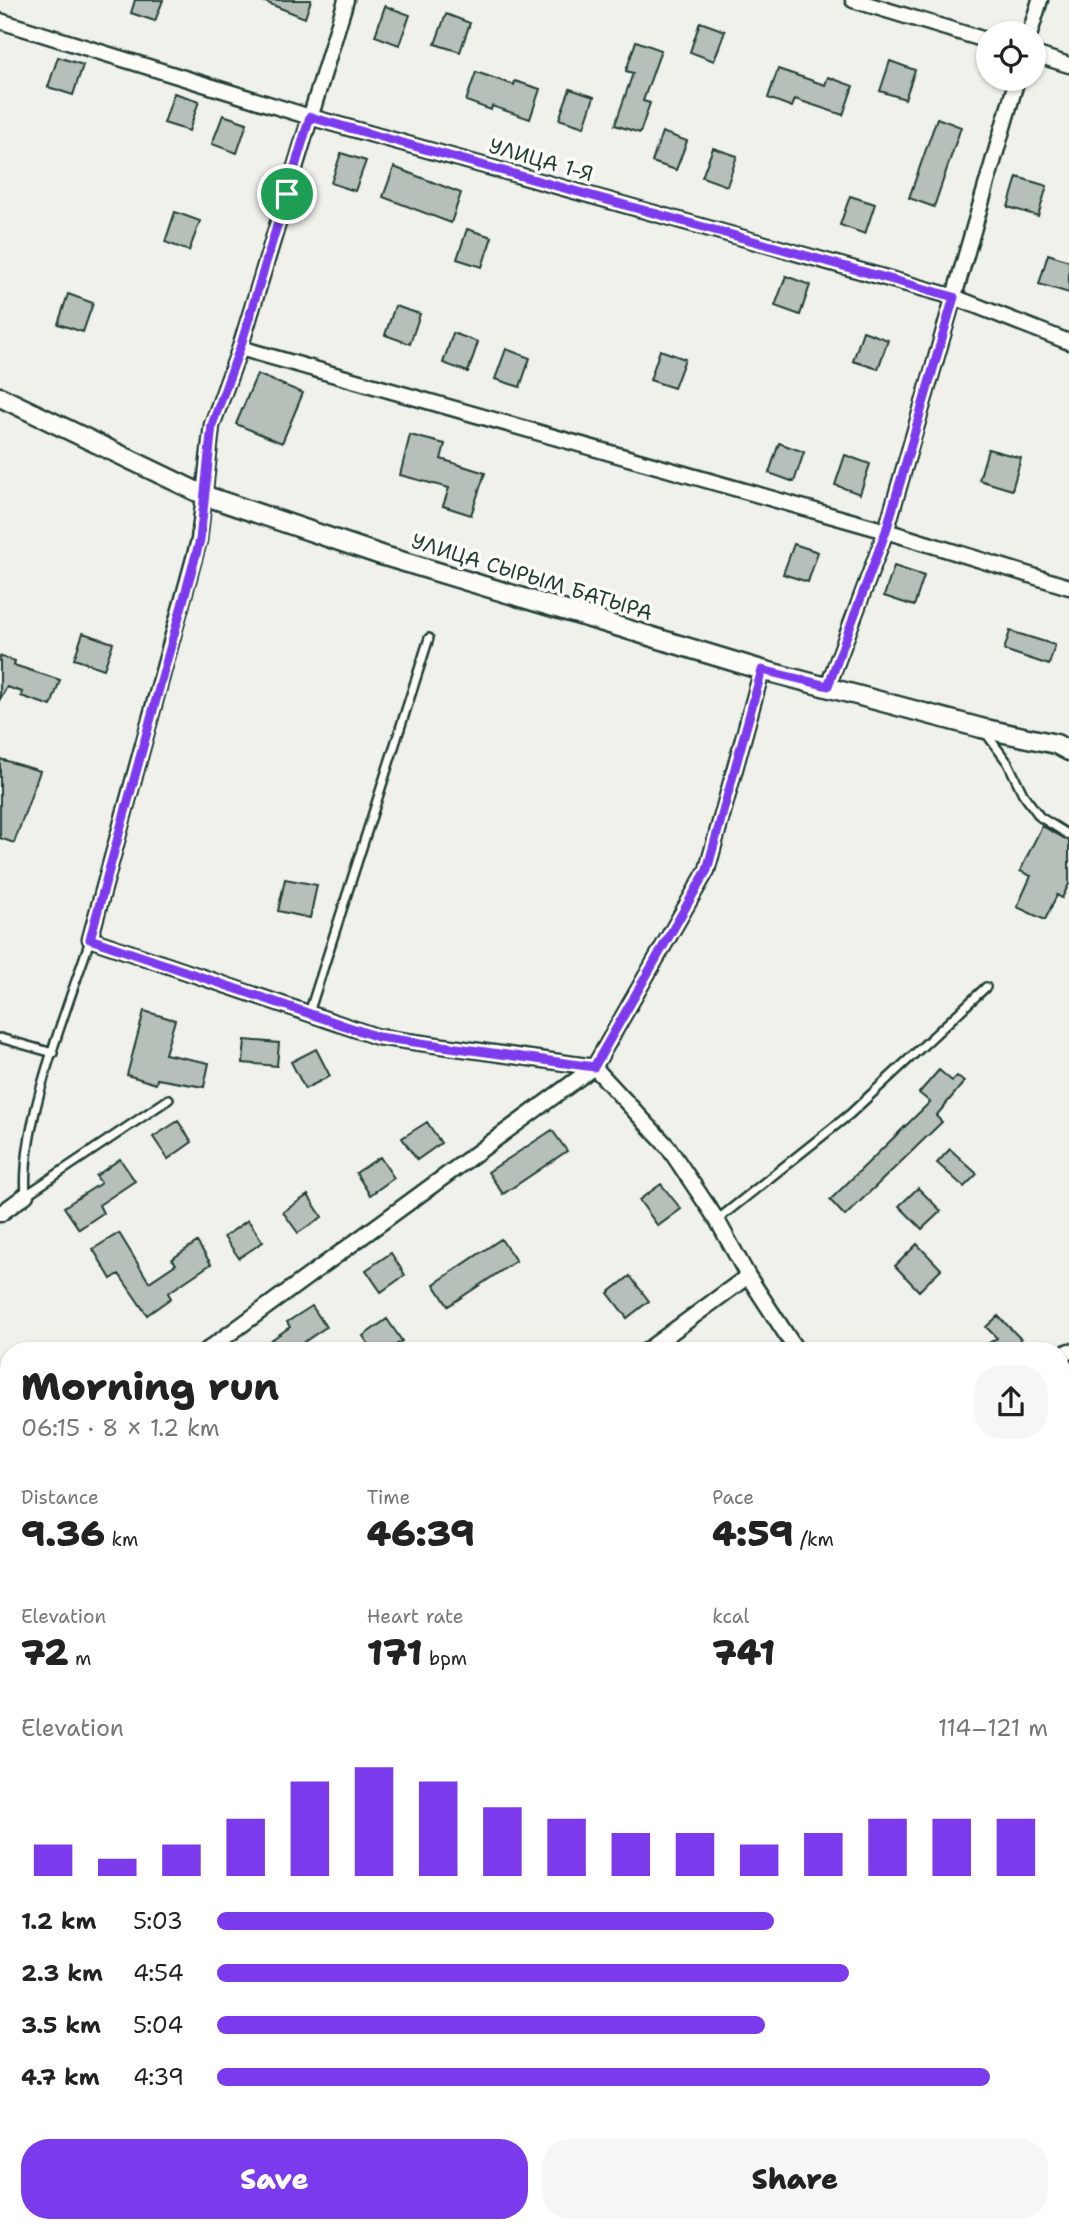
<!DOCTYPE html>
<html lang="en">
<head>
<meta charset="utf-8">
<style>
	body { margin:0; font-family:"Shantell Sans",sans-serif; background:#f6f6f6; color:#222; height:100vh; display:flex; flex-direction:column; font-size:26px; white-space:nowrap }
	* { box-sizing:border-box; margin:0 }
	p { font-size:23px; color:#767676 }
	.icon { flex:none; width:38px; height:38px; fill:none; stroke:currentColor; stroke-width:2; stroke-linecap:round; stroke-linejoin:round }
	.map { position:relative; flex:1; overflow:hidden }
	.panel { position:absolute; left:0px; top:1342px; width:1069px; height:891px; display:flex; flex-direction:column; background:#fff; border-radius:28px 28px 0 0; box-shadow:0 2px 5px #0004 }
	.panel>* { flex:none }
	.tools { position:absolute; left:976px; top:21px; display:grid; gap:14px }
	.tools a { display:grid; place-items:center; width:70px; height:70px; border-radius:50%; background:#fff; box-shadow:0 2px 5px #0004; font-size:35px }
	.pin { position:absolute; display:grid; place-items:center; width:60px; height:60px; color:#fff; margin:-30px; border:4px solid #fff; border-radius:50%; box-shadow:0 2px 7px #0007 }
	.round { display:grid; place-items:center; flex:none; width:74px; height:74px; border-radius:28px; background:#f6f6f6 }
	.headline { display:flex; align-items:center; justify-content:space-between; height:119px; padding:0 21px }
	h1 { font-size:38px; font-weight:800; line-height:52px }
	.figures { display:grid; grid-template-columns:repeat(3,1fr); gap:10px; height:119px; padding:7px 21px }
	.figures div { display:grid; align-content:center }
	.figures b { font-size:35px; font-weight:800 }
	.figures small { font-size:19px; font-weight:400 }
	.figures p { font-size:19px }
	.chart { height:196px; padding:14px 21px }
	.chart p { display:flex; justify-content:space-between }
	.chart svg { width:100%; height:126px; margin-top:7px; stroke:#7c3aed; stroke-width:6 }
	.button { display:flex; gap:14px; margin-top:auto; padding:14px 21px }
	.button a { flex:1; height:80px; border-radius:28px; background:#7c3aed; color:#fff; font-size:28px; font-weight:800; line-height:80px; text-align:center }
	.button a+a { background:#f6f6f6; color:#222 }
	ul { padding:0 21px; list-style:none; font-size:23px }
	li { display:grid; grid-template-columns:112px 84px 1fr; align-items:center; height:52px }
	li i { height:18px; border-radius:9px; background:#7c3aed }
	.map>svg:first-child { display:block }
	.building { fill:#b6bfb8; stroke:#1f3d34; stroke-width:2 }
	.lines { fill:none; stroke-linecap:round; stroke-linejoin:round }
	.service-casing { stroke:#1f3d34; stroke-width:12 }
	.minor-casing { stroke:#1f3d34; stroke-width:19 }
	.tertiary-casing { stroke:#1f3d34; stroke-width:23 }
	.service { stroke:#fdfcf7; stroke-width:7 }
	.minor { stroke:#fdfcf7; stroke-width:14 }
	.tertiary { stroke:#fdfcf7; stroke-width:18 }
	.route-casing { stroke:#fff; stroke-width:14 }
	.route { stroke:#7c3aed; stroke-width:9 }
	.labels { text-anchor:middle; stroke-width:7; stroke-linejoin:round; paint-order:stroke }
	.street-label { font-size:21px; fill:#1f3d34; stroke:#fdfcf7 }
</style>
</head>
<body>
<div class="map">
<svg width="1069" height="2232" viewBox="0 0 1069 2232">
	<rect width="100%" height="100%" fill="#f0f1eb"/>
	<filter id="ink" filterUnits="userSpaceOnUse"><feTurbulence type="fractalNoise" baseFrequency=".0143" numOctaves="2"/><feDisplacementMap in="SourceGraphic" scale="14" xChannelSelector="R" yChannelSelector="G"/><feConvolveMatrix kernelMatrix="1 2 1 2 8 2 1 2 1" color-interpolation-filters="sRGB"/></filter>
	<g filter="url(#ink)">
		<path class="building" d="M 135,0 L 163,0 L 155,21 L 131,13 Z
			M 260,0 L 311,0 L 305,18 Z
			M 385,6 L 410,15 L 399,45 L 375,36 Z
			M 446,14 L 470,23 L 460,52 L 435,44 Z
			M 700,22 L 725,31 L 714,61 L 690,52 Z
			M 636,41 L 661,50 L 643,101 L 650,103 L 640,133 L 615,125 L 633,73 L 626,71 Z
			M 58,57 L 83,65 L 73,95 L 48,87 Z
			M 890,61 L 915,70 L 905,99 L 880,91 Z
			M 778,69 L 825,85 L 828,77 L 853,86 L 843,115 L 795,99 L 792,107 L 768,98 Z
			M 476,72 L 514,85 L 515,81 L 540,89 L 530,119 L 492,106 L 491,110 L 466,101 Z
			M 570,89 L 594,97 L 584,127 L 559,119 Z
			M 174,93 L 199,101 L 189,131 L 164,123 Z
			M 223,115 L 247,123 L 237,153 L 212,144 Z
			M 937,118 L 961,127 L 934,207 L 909,198 Z
			M 662,132 L 687,141 L 676,170 L 652,162 Z
			M 713,148 L 737,156 L 727,186 L 702,177 Z
			M 341,153 L 366,161 L 355,191 L 331,183 Z
			M 394,167 L 461,193 L 451,223 L 383,197 Z
			M 1017,177 L 1047,186 L 1038,216 L 1008,207 Z
			M 850,196 L 875,204 L 865,234 L 840,225 Z
			M 175,212 L 200,221 L 189,251 L 165,242 Z
			M 467,229 L 492,237 L 482,267 L 457,259 Z
			M 1048,254 L 1069,261 L 1069,293 L 1039,284 Z
			M 786,276 L 810,285 L 800,315 L 775,306 Z
			M 68,294 L 93,303 L 83,332 L 58,324 Z
			M 395,306 L 420,314 L 410,344 L 385,335 Z
			M 863,331 L 888,340 L 878,369 L 853,361 Z
			M 453,333 L 478,342 L 468,372 L 443,363 Z
			M 506,349 L 530,358 L 520,387 L 495,379 Z
			M 660,350 L 685,359 L 674,388 L 650,380 Z
			M 257,374 L 303,393 L 282,443 L 236,424 Z
			M 410,435 L 445,444 L 441,459 L 485,473 L 471,515 L 443,506 L 449,488 L 400,475 Z
			M 779,443 L 804,452 L 794,482 L 769,473 Z
			M 988,449 L 1021,458 L 1012,490 L 979,480 Z
			M 845,455 L 870,464 L 860,494 L 835,485 Z
			M 794,544 L 818,552 L 808,582 L 783,574 Z
			M 894,566 L 924,576 L 914,606 L 884,596 Z
			M 1010,631 L 1055,645 L 1049,665 L 1004,650 Z
			M 83,633 L 113,643 L 104,669 L 74,659 Z
			M 0,656 L 15,661 L 14,665 L 60,680 L 51,706 L 21,696 L 22,692 L 7,687 L 0,699 Z
			M 0,759 L 40,771 L 14,843 L 0,838 Z
			M 1042,826 L 1069,841 L 1069,884 L 1062,898 L 1057,895 L 1045,920 L 1017,907 L 1031,876 L 1020,871 Z
			M 285,879 L 317,885 L 310,918 L 278,911 Z
			M 144,1011 L 175,1020 L 165,1054 L 209,1063 L 204,1087 L 157,1079 L 156,1084 L 127,1075 Z
			M 245,1040 L 279,1043 L 277,1066 L 243,1063 Z
			M 316,1049 L 330,1076 L 305,1089 L 291,1062 Z
			M 939,1070 L 952,1081 L 957,1076 L 964,1082 L 936,1116 L 942,1122 L 845,1216 L 830,1200 L 930,1102 L 919,1093 Z
			M 178,1121 L 192,1142 L 168,1159 L 153,1137 Z
			M 427,1122 L 441,1143 L 417,1160 L 402,1138 Z
			M 552,1130 L 567,1151 L 503,1194 L 488,1172 Z
			M 950,1149 L 977,1174 L 964,1187 L 937,1163 Z
			M 380,1157 L 394,1178 L 370,1195 L 356,1173 Z
			M 120,1159 L 135,1181 L 99,1205 L 103,1213 L 79,1229 L 64,1207 L 101,1183 L 96,1176 Z
			M 661,1184 L 681,1209 L 658,1226 L 639,1200 Z
			M 918,1188 L 941,1211 L 922,1229 L 899,1206 Z
			M 308,1195 L 322,1217 L 298,1233 L 283,1212 Z
			M 248,1220 L 263,1242 L 239,1258 L 224,1237 Z
			M 119,1233 L 149,1282 L 176,1264 L 172,1259 L 197,1242 L 211,1264 L 168,1293 L 171,1298 L 147,1315 L 119,1274 L 111,1279 L 93,1249 Z
			M 501,1239 L 516,1261 L 448,1306 L 434,1284 Z
			M 917,1244 L 941,1269 L 919,1291 L 895,1266 Z
			M 391,1253 L 405,1275 L 381,1292 L 366,1270 Z
			M 630,1276 L 649,1301 L 627,1318 L 608,1293 Z
			M 312,1306 L 326,1327 L 291,1351 L 255,1351 L 290,1327 L 287,1322 Z
			M 998,1316 L 1021,1339 L 1009,1351 L 976,1351 L 997,1338 L 986,1327 Z
			M 387,1319 L 402,1341 L 387,1351 L 373,1351 L 363,1336 Z"/>
		<g class="lines">
			<defs>
				<path id="service" d="M 985,732 L 1008,763 L 1023,794 L 1040,817 L 1069,835
					M 90,940 C 67,1010 20,1123 26,1195 L 169,1099
					M 309,1013 L 429,638
					M 0,1038 L 53,1053
					M 717,1220 L 850,1114 L 986,987"/>
				<path id="minor" d="M 346,0 L 240,348 L 212,425 L 199,540 L 90,939 L 378,1037 L 594,1067 L 668,1147 L 717,1220 L 748,1276 L 797,1351
					M 853,0 L 989,41
					M 0,21 L 310,117 L 954,297 L 1069,342
					M 1030,33 L 1040,0
					M 1034,54 L 1069,65
					M 240,348 L 886,531 L 1069,587
					M 828,686 L 886,531 L 1017,79
					M 0,1214 L 26,1195
					M 206,1351 L 594,1067 L 707,870 L 762,670
					M 646,1351 L 748,1276
					M 1060,1357 L 1069,1351
					M 0,1501 L 9,1495
					M 1060,1654 L 1069,1648
					M 1060,1721 L 1069,1734
					M 0,1823 L 9,1817
					M 1060,1965 L 1069,1959
					M 0,2013 L 9,2024
					M 0,2129 L 9,2123
					M 147,2224 L 152,2232
					M 278,2232 L 288,2224
					M 693,2232 L 704,2224"/>
				<path id="tertiary" d="M 0,397 L 206,496 L 381,555 L 762,670 L 981,728 L 1056,744 L 1069,751"/>
			</defs>
			<use href="#service" class="service-casing"/>
			<use href="#minor" class="minor-casing"/>
			<use href="#tertiary" class="tertiary-casing"/>
			<use href="#service" class="service"/>
			<use href="#minor" class="minor"/>
			<use href="#tertiary" class="tertiary"/>
		</g>
	</g>
	<g class="lines" filter="url(#ink)">
		<defs>
			<path id="route" d="M 310,117 L 954,297 L 886,531 L 828,686 L 762,670 L 707,870 L 594,1067 L 378,1037 L 90,939 L 200,540 L 212,425 L 240,348 Z"/>
		</defs>
		<use href="#route" class="route-casing"/>
		<use href="#route" class="route"/>
	</g>
	<g class="labels">
		<g class="street-label">
			<text transform="translate(541 160) rotate(16)" y="7">УЛИЦА 1-Я</text>
			<text transform="translate(532 577) rotate(17)" y="7">УЛИЦА СЫРЫМ БАТЫРА</text>
		</g>
	</g>
</svg>
<div class="tools">
<a><svg class="icon" aria-label="locate" viewBox="0 0 24 24"><circle cx="12" cy="12" r="6"/><path d="M12 2v4M12 18v4M2 12h4M18 12h4"/></svg></a>
</div>
<div class="pin" style="left:287px;top:194px;background:#1e9e55"><svg class="icon" aria-label="arrive" viewBox="0 0 24 24"><path d="M6 21V4h12l-3 4 3 4H6"/></svg></div>
<section class="panel">
<div class="headline"><div><h1>Morning run</h1><p>06:15 · 8 × 1.2 km</p></div><a class="round"><svg class="icon" aria-label="share" viewBox="0 0 24 24"><path d="M12 15V3M7 8l5-5 5 5M5 13v7h14v-7"/></svg></a></div>
<div class="figures">
<div><p>Distance</p><b>9.36<small> km</small></b></div>
<div><p>Time</p><b>46:39</b></div>
<div><p>Pace</p><b>4:59<small> /km</small></b></div>
</div>
<div class="figures">
<div><p>Elevation</p><b>72<small> m</small></b></div>
<div><p>Heart rate</p><b>171<small> bpm</small></b></div>
<div><p>kcal</p><b>741</b></div>
</div>
<div class="chart"><p><span>Elevation</span>114–121 m</p>
<svg viewBox="0 0 160 44" preserveAspectRatio="none"><path d="M5 44V33M15 44V38M25 44V33M35 44V24M45 44V11M55 44V6M65 44V11M75 44V20M85 44V24M95 44V29M105 44V29M115 44V33M125 44V29M135 44V24M145 44V24M155 44V24"/></svg>
</div>
<ul>
<li><b>1.2 km</b>5:03<i style="width:67%"></i></li>
<li><b>2.3 km</b>4:54<i style="width:76%"></i></li>
<li><b>3.5 km</b>5:04<i style="width:66%"></i></li>
<li><b>4.7 km</b>4:39<i style="width:93%"></i></li>
</ul>
<div class="button"><a>Save</a><a>Share</a></div>
</section>
</div>
</body>
</html>
